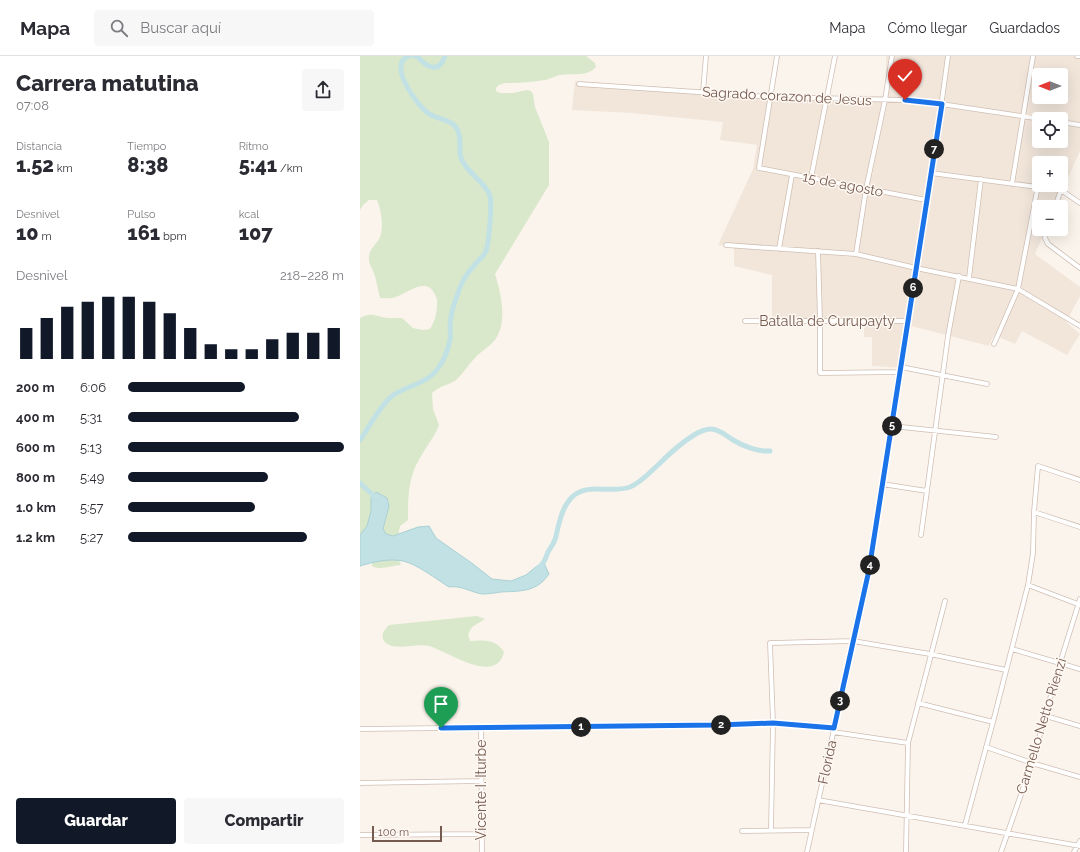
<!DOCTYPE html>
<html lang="es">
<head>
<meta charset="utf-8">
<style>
	body { margin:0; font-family:Raleway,sans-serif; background:#f7f7f7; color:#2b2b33; height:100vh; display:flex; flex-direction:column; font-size:15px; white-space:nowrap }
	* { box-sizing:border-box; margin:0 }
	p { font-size:13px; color:#7c7c81 }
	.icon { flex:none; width:22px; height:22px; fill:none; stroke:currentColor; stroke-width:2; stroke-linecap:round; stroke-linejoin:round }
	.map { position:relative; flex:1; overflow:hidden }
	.details { display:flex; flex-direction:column; background:#fff; width:360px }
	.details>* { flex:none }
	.needle { width:26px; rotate:270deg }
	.tools { position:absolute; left:672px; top:12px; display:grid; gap:8px }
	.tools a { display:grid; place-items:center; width:36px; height:36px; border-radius:4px; background:#fff; box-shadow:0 4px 16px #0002; font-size:20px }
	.scale { position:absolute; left:12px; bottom:10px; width:70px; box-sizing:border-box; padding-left:4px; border:2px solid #755a50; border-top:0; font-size:11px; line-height:14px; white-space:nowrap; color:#755a50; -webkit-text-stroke:3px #fef8f2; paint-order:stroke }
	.pin { position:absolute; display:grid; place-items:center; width:34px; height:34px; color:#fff; margin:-41px -17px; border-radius:50% 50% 50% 0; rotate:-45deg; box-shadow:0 0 4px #0007 }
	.pin .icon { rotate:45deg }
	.km { position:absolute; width:20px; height:20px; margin:-10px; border-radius:50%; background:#222; color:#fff; font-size:11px; line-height:20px; text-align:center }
	.round { display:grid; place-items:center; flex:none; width:42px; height:42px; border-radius:4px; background:#f7f7f7 }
	.summary { display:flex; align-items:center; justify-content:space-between; height:68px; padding:0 16px }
	h1 { font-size:22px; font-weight:800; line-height:30px }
	.metrics { display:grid; grid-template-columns:repeat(3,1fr); gap:6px; height:68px; padding:4px 16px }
	.metrics div { display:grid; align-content:center }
	.metrics b { font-size:20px; font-weight:800 }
	.metrics small { font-size:11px; font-weight:400 }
	.metrics p { font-size:11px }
	.chart { height:112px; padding:8px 16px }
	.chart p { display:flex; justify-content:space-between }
	.chart svg { width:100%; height:72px; margin-top:4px; stroke:#111827; stroke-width:6 }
	.button { display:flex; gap:8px; margin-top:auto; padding:8px 16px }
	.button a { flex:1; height:46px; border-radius:4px; background:#111827; color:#fff; font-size:16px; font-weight:800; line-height:46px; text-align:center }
	.button a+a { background:#f7f7f7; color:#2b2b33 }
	ul { padding:0 16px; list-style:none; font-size:13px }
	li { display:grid; grid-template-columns:64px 48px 1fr; align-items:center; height:30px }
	li i { height:10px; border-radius:5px; background:#111827 }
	header { display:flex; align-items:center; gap:24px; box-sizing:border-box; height:56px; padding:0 20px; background:#fff; border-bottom:1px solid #e1e1e2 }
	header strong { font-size:19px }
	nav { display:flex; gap:22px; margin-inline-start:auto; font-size:14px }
	.search { width:280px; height:36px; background:#f7f7f7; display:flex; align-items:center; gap:10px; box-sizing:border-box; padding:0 14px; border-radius:4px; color:#7c7c81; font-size:15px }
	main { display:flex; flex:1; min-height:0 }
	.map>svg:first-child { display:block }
	.residential { fill:#f2e6db; fill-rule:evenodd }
	.green { fill:#d9e8cb }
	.water { fill:#c2e1e4; stroke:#a9d1d4 }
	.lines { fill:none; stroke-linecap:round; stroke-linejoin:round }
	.canal { stroke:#c2e1e4; stroke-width:5 }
	.minor-casing { stroke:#cfbeb4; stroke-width:5.5 }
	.minor { stroke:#fff; stroke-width:4 }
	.route-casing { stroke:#fff; stroke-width:8 }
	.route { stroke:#1a73e8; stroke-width:5 }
	.labels { text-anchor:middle; stroke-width:3; stroke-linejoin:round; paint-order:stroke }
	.street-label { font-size:14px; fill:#755a50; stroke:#fef8f2 }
</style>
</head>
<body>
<header>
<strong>Mapa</strong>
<div class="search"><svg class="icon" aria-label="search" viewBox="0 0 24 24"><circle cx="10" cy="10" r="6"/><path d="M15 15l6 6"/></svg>Buscar aquí</div>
<nav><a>Mapa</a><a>Cómo llegar</a><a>Guardados</a></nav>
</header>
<main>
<section class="details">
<div class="summary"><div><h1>Carrera matutina</h1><p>07:08</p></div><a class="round"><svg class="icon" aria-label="share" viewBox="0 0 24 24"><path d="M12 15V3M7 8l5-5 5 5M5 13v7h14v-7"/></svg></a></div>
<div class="metrics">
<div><p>Distancia</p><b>1.52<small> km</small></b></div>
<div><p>Tiempo</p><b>8:38</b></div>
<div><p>Ritmo</p><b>5:41<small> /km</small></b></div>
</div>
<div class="metrics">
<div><p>Desnivel</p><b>10<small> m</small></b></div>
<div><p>Pulso</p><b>161<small> bpm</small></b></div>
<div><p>kcal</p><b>107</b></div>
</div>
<div class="chart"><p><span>Desnivel</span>218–228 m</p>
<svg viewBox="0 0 160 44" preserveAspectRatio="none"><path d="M5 44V25M15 44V19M25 44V12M35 44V9M45 44V6M55 44V6M65 44V9M75 44V16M85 44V25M95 44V35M105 44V38M115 44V38M125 44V32M135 44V28M145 44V28M155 44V25"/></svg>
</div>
<ul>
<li><b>200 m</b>6:06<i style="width:54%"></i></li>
<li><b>400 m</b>5:31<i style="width:79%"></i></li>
<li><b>600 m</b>5:13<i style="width:100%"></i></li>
<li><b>800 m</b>5:49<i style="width:65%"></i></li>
<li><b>1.0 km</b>5:57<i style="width:59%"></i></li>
<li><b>1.2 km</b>5:27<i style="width:83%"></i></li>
</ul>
<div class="button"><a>Guardar</a><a>Compartir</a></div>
</section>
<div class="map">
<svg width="720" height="796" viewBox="0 0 720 796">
	<rect width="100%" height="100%" fill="#fbf4ec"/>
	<path class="residential" d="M 526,0 L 720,0 L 720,95 L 695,151 L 679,151 L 679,173 L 686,173 L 675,198 L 720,231 L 720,240 L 706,266 L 720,278 L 707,299 L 662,275 L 655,288 L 634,279 L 629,290 L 551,270 L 545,312 L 512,310 L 512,281 L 504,281 L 504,267 L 412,261 L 412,219 L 374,210 L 374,190 L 358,189 L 393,113 L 397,89 L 360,84 L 363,66 L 272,57 L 212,54 L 215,25 L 412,39 L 526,40 ZM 679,19 L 701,19 L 701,41 L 679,41 ZM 679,63 L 701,63 L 701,85 L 679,85 ZM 679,107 L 701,107 L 701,129 L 679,129 Z"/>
	<path class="green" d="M 0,0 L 226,0 L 235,7 L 236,11 C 227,21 212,17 200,19 C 195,20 190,23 185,24 C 173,26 162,27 150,27 C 145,27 140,27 136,32 L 136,35 L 140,37 L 153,37 L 167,34 L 171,35 L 173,38 L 175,51 L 189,86 L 189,129 L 135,218 C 141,237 148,266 135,284 C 129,291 120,296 114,303 C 108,309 103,318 96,324 C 87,330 81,329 72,337 L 73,353 L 79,369 L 76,376 C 69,388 57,404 53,417 C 48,432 48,448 48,464 L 40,470 L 35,496 L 41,509 C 32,509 21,515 12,510 L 12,502 L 0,488 L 0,262 C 13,255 16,261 29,262 C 33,262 38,262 42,262 L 53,272 L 63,274 L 70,273 C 76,263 77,256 77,246 C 77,242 76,240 74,237 C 66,221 47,237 36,241 C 30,243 25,242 20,242 C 18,235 17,227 15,220 C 13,213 8,208 9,200 C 10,192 17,188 20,181 C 24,170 21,154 17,144 L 9,144 L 3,149 L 0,154 Z
		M 117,560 L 125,563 L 112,571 L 108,578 L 110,585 C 124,584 136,583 144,596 C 136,630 87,595 69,590 C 57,587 35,595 26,587 C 19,581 24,574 29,569 Z"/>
	<path class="water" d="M 16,436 L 27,442 L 29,450 L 23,473 L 26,478 L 33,480 L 58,471 L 69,470 L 76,482 L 113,508 L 132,523 L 151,525 L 166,519 L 177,510 L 184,507 L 189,518 C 177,536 161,535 141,536 C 135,537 128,538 122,538 C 111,536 100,529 89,531 C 76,523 57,508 43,505 C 29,502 13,506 0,510 L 0,479 L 7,470 L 11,455 L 11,441 Z"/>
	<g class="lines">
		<path class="canal" d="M 54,0 L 57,0 C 62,6 72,16 80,9 C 82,7 84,3 85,0
			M 0,384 C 8,373 21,348 32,340 C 44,331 61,329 72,319 C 81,311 88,296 90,284 C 91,280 90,274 90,269 C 91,259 93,249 97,240 C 100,230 105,219 113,211 C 117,205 123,202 126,195 C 129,187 132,148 130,140 C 125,125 107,118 101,102 C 98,92 103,79 95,70 C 89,63 76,63 68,57 C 58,50 32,15 44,3 C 46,1 48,1 49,0
			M 0,427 L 13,439 L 16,443
			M 179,511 C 185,507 185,503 188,496 C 191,491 195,486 196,480 C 199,467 202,451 212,441 C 228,426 251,438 270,431 C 282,426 290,416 299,408 C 310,397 321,387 334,379 C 339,376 345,373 351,373 C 360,373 366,380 373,384 C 383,390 398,396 410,395"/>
		<defs>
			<path id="minor" d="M 417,0 L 399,112 L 566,144
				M 717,0 L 720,0
				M 219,28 L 411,41 L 545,44 L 581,48 L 681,63
				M 343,36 L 346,0
				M 701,66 L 720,69
				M 571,117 L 693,133 L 701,134 L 720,147
				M 451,122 L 475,0
				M 652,128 L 673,0
				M 695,151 L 701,134
				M 687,173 L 685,182 L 688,188 L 720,212
				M 366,189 L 496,198 L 556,212 L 658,233 L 720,270
				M 419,193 L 432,119
				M 458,195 L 460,264 L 460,317 L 540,316
				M 496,198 L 506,133 L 525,44 L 532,0
				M 609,222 L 621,123
				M 385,265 L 548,265
				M 634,288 L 658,233 L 678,130
				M 541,311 L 627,328
				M 532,370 L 636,381
				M 522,428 L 567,435
				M 674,456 L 720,471
				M 561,479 L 588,280 L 599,220
				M 668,529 L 720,549
				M 652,593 L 720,613
				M 558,647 L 633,666
				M 686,660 L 720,670
				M 121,671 L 122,796
				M 0,673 L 358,669 L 413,667 L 474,672
				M 473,676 L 548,687
				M 626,691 L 672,707 L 720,721
				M 0,727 L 121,725
				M 458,744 L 720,790
				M 605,769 L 633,666 L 668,529 L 673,497 L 674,456 L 678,410 L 720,424
				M 411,774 L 413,667 L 410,587 L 493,585 L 570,598 L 646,614
				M 382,775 L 452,774
				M 0,779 L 121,778
				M 447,796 L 509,514 L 581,51 L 588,0
				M 546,796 L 548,687 L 585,545
				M 641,796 L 672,707 L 700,607 L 720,543
				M 714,796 L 720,785"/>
		</defs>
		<use href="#minor" class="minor-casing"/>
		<use href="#minor" class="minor"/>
	</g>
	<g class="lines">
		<defs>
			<path id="route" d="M 81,672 L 358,669 L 413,667 L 474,672 L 509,514 L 582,48 L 545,44"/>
		</defs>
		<use href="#route" class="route-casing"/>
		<use href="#route" class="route"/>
	</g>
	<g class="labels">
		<g class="street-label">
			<text transform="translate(427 40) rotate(3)" y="5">Sagrado corazon de Jesus</text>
			<text transform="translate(483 128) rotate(11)" y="5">15 de agosto</text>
			<text x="467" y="270">Batalla de Curupayty</text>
			<text transform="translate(681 670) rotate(-73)" y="5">Carmello Netto Rienzi</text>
			<text transform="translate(467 706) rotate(-78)" y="5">Florida</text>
			<text transform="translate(121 734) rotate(-90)" y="5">Vicente I. Iturbe</text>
		</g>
	</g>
</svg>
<div class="tools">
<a><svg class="needle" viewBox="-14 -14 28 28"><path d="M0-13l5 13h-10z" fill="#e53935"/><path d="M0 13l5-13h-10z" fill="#7c7c81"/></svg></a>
<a><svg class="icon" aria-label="locate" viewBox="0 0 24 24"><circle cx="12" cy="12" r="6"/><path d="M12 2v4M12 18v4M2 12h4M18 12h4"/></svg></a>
<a>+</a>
<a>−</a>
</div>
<div class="scale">100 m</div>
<div class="pin" style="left:81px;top:672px;background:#1e9e55"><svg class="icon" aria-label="arrive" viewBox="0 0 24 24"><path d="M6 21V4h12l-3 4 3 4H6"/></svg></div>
<div class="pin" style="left:545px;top:44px;background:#d93025"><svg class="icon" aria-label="check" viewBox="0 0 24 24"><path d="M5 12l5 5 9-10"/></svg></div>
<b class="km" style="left:221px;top:671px">1</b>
<b class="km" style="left:361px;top:669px">2</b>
<b class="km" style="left:480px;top:645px">3</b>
<b class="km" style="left:510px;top:509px">4</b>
<b class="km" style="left:532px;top:370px">5</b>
<b class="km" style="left:553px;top:232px">6</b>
<b class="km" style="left:574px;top:93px">7</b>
</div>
</main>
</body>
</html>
